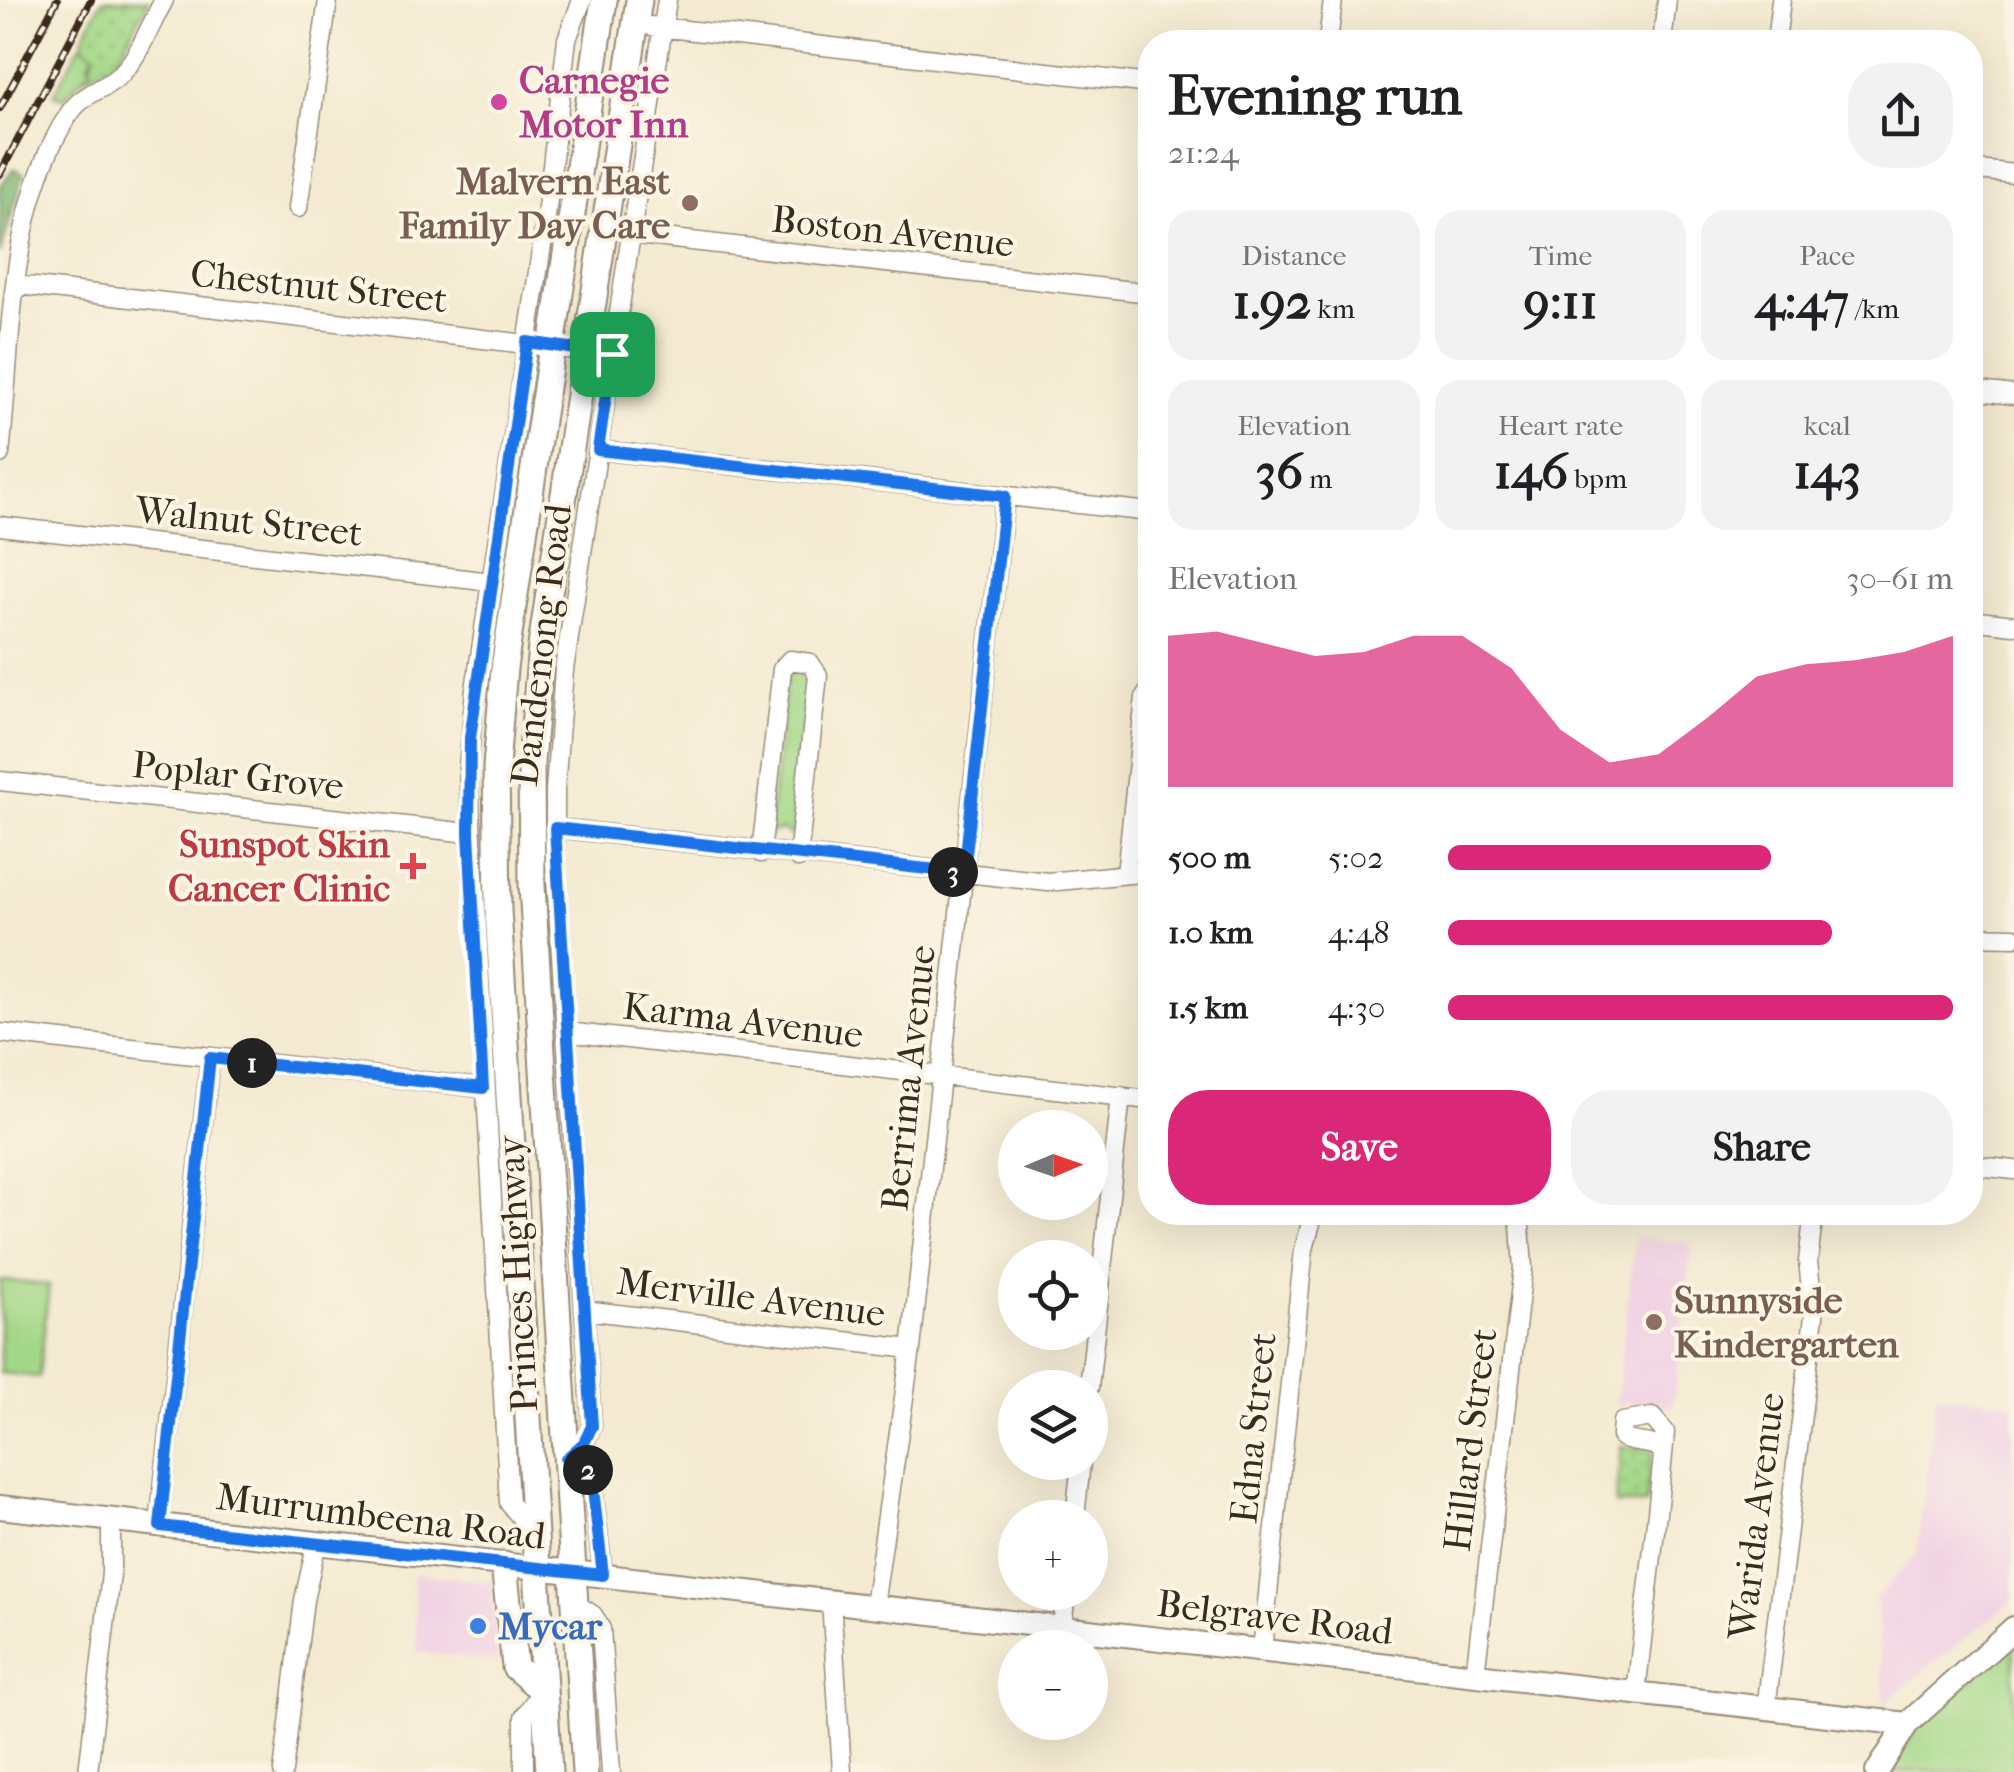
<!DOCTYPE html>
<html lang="en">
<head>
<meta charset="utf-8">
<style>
	body { margin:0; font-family:"IM FELL French Canon",serif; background:#f2f2f2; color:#202124; height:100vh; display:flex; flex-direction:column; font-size:38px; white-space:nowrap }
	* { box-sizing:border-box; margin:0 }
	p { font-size:32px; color:#757577 }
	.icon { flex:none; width:55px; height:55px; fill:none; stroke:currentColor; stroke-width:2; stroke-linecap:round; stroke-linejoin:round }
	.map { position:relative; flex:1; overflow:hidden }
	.panel { position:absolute; left:1138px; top:30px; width:845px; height:1195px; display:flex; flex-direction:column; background:#fff; border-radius:40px; box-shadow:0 10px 40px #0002 }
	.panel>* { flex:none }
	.needle { width:65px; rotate:88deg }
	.fabs { position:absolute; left:998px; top:1110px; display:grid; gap:20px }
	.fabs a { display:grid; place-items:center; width:110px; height:110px; border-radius:50%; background:#fff; box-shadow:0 10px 40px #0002; font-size:50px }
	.pin { position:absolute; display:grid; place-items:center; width:85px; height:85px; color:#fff; margin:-42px; border-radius:20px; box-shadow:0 5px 15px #0006 }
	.km { position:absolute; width:50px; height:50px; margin:-25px; border-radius:50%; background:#222; color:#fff; font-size:28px; line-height:50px; text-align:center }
	.round { display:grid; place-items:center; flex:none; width:105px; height:105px; border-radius:40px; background:#f2f2f2 }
	.head { display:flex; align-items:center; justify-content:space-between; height:170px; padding:0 30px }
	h1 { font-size:55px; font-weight:700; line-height:75px }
	.metrics { display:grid; grid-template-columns:repeat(3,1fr); gap:15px; height:170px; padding:10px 30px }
	.metrics div { display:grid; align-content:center; border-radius:25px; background:#f2f2f2; text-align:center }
	.metrics b { font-size:50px; font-weight:700 }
	.metrics small { font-size:28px; font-weight:400 }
	.metrics p { font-size:28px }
	.chart { height:280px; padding:20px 30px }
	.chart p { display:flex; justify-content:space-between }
	.chart svg { width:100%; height:180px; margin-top:10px; fill:#db2777; opacity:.7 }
	.cta { display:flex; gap:20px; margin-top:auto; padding:20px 30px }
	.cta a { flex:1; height:115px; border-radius:40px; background:#db2777; color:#fff; font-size:40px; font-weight:700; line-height:115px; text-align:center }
	.cta a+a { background:#f2f2f2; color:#202124 }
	ul { padding:0 30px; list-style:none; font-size:32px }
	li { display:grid; grid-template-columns:160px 120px 1fr; align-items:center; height:75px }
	li i { height:25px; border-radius:12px; background:#db2777 }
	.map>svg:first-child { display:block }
	.built { fill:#f0d0e4 }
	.grass { fill:url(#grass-dots); stroke:#6f8052; stroke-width:2.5 }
	.forest { fill:url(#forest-firs); stroke:#5e7149; stroke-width:2.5 }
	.park { fill:#a3d787; stroke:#6f8052; stroke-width:2.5 }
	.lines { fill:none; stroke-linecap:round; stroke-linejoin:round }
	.minor-casing { stroke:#988a78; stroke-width:21 }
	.major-casing { stroke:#988a78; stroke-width:26 }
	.highway-casing { stroke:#988a78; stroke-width:29 }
	.minor { stroke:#fff; stroke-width:18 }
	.major { stroke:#fff; stroke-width:22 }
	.highway { stroke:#fff; stroke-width:25 }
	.rail-casing { stroke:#3b2a1e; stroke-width:8 }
	.rail { stroke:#fcf5e5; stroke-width:4; stroke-dasharray:11; stroke-linecap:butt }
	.route-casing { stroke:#fff; stroke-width:20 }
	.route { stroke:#1a73e8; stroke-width:12 }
	.hotel-dot { fill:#d1479c; stroke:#fcf5e5; stroke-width:4 }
	.education-dot { fill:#8d6e63; stroke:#fcf5e5; stroke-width:4 }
	.health-dot { fill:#e0444e; stroke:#fcf5e5; stroke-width:4 }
	.shop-dot { fill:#3f7fe0; stroke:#fcf5e5; stroke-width:4 }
	.labels { text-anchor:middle; stroke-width:8; stroke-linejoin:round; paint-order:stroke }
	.hotel-label { font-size:38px; font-weight:bold; fill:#b23c85; stroke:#fcf5e5; text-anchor:start }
	.education-label { font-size:38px; font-weight:bold; fill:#785e54; stroke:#fcf5e5; text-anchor:end }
	.street-label { font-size:38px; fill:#3b2a1e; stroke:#fcf5e5 }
	.health-label { font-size:38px; font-weight:bold; fill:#be3a42; stroke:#fcf5e5; text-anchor:end }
	.shop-label { font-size:38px; font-weight:bold; fill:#366cbe; stroke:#fcf5e5; text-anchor:start }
</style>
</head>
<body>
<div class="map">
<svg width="2014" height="1772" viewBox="0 0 2014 1772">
	<defs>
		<pattern id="grass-dots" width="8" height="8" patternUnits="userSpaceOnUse" patternTransform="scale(2.5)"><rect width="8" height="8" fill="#a3d787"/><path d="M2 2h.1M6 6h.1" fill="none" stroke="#8db974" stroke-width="1.8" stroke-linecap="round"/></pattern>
		<pattern id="forest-firs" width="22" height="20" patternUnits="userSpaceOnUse" patternTransform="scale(2.5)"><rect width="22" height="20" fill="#82b874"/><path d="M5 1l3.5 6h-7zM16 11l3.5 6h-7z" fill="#6c965f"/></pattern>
	</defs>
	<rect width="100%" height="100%" fill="#fcf5e5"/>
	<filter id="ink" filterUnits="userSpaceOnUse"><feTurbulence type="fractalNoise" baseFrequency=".01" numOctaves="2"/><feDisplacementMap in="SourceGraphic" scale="20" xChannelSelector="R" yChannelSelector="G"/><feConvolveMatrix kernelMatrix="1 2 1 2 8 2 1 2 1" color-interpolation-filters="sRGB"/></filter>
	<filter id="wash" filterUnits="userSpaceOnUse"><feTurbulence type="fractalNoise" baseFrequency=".0048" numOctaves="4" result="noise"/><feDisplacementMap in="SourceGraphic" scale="40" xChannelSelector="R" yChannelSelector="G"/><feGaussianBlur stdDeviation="2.25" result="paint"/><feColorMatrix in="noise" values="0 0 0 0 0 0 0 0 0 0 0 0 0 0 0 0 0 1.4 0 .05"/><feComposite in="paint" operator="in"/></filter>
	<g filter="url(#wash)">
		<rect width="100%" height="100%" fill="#f4ead1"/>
		<path class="built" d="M 1635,1237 L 1692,1244 L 1673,1406 L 1616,1403 Z
			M 1936,1395 L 2014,1402 L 2014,1599 L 1884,1703 L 1876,1598 L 1917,1553 Z
			M 413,1573 L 492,1583 L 497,1662 L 417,1652 Z"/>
		<path class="grass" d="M 102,0 L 149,0 L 117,60 L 87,76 L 94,54 L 84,47 L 83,38 Z
			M 1621,1446 L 1653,1450 L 1646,1504 L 1615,1504 Z"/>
		<path class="forest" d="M 14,168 L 24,174 L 0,254 L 0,187 Z"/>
		<path class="park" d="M 80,45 L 94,53 L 88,65 L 92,68 L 63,99 L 54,94 Z
			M 803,668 L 810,674 L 794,836 L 782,830 L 768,833 L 786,679 L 792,670 Z
			M 1150,709 L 1150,857 L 1134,857 Z
			M 0,1280 L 49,1285 L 39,1377 L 0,1373 Z
			M 2014,1641 L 2014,1772 L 1888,1772 L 1915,1729 Z"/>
	</g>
	<g filter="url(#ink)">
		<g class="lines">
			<defs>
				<path id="minor" d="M 651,26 L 1150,84
					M 1328,42 L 1333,0
					M 1662,42 L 1667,0
					M 1776,42 L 1781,0
					M 1970,169 L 2014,174
					M 298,208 L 328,0
					M 629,234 L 1150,293
					M 18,285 L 612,354
					M 1970,390 L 2014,395
					M 598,450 L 1150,512
					M 0,454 C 12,345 7,208 69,114 C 83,92 106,90 122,73 C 141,53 151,23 164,0
					M 0,526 L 492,582
					M 1970,620 L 2014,625
					M 0,781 L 469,833
					M 555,828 L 1048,882 L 1150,872
					M 761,853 L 782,669 L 790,660 L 810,663 L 818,675 L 798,858
					M 1126,874 L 1145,697 L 1150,690
					M 1970,936 L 2014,937
					M 567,1032 L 1150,1100
					M 0,1033 L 483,1088
					M 1970,1165 L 2014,1170
					M 584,1310 L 911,1349
					M 1089,1388 L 1121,1096
					M 1075,1518 L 1081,1462
					M 159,1526 L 210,1058
					M 534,1533 L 509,1503 L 468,768 L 475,690 L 545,225 L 567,39 L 582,0
					M 603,1575 L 591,1472 L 566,1459 L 584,1443 L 592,1426 L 555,862 L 555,790 L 564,670 L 667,0
					M 831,1600 L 842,1772
					M 577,1605 L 593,1615 L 601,1629 L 611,1772
					M 874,1606 L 911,1349 L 1005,496
					M 1062,1628 L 1066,1592
					M 1262,1651 L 1304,1249 L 1314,1212
					M 1475,1675 L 1523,1268 L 1519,1212
					M 1636,1694 C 1645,1607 1658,1519 1665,1432 L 1652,1417 L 1622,1422 L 1621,1436 C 1633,1447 1655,1438 1663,1453
					M 1766,1709 L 1814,1316 L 1808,1261 L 1814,1212
					M 88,1772 L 111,1574 L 111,1519
					M 283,1772 L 304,1600 L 317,1542
					M 524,1772 L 524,1717 L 542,1690"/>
				<path id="major" d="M 0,1507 L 1907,1724
					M 1877,1772 L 1907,1724 L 2014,1628"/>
				<path id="highway" d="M 504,1565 L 515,1667 L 542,1690
					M 549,1772 L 498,909 L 496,767 L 504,668 L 604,0
					M 585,1772 L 532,885 L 531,762 L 541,646 L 639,0"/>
			</defs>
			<use href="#minor" class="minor-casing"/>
			<use href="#major" class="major-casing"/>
			<use href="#highway" class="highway-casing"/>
			<use href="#minor" class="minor"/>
			<use href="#major" class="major"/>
			<use href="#highway" class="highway"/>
			<defs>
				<path id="rail" d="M 0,108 L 57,0
					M 0,174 L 91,0"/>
			</defs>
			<use href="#rail" class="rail-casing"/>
			<use href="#rail" class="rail"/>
		</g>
	</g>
	<g class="lines" filter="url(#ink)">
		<defs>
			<path id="route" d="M 527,342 L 612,354 L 598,450 L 1005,496 L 964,873 L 555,828 L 592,1426 L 584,1443 L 566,1459 L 591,1472 L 603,1575 L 160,1526 L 210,1058 L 483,1088 L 469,833 L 470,738 Z"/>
		</defs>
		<use href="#route" class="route-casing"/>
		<use href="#route" class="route"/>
	</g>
	<circle class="hotel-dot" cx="499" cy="102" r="10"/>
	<g class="education-dot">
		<circle cx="690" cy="203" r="10"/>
		<circle cx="1654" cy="1322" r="10"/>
	</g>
	<path class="health-dot" d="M408 851h10v10h10v10h-10v10h-10v-10h-10v-10h10z"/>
	<circle class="shop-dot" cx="478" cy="1626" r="10"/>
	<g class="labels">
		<g class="hotel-label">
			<text x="519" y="93">Carnegie<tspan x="519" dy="44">Motor Inn</tspan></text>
		</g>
		<g class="education-label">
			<text x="670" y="194">Malvern East<tspan x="670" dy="44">Family Day Care</tspan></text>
			<text x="1674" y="1313" text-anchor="start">Sunnyside<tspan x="1674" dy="44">Kindergarten</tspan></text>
		</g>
		<g class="street-label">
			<text transform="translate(893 231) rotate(6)" y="13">Boston Avenue</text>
			<text transform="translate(319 286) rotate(6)" y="13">Chestnut Street</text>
			<text transform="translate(249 521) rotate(6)" y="13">Walnut Street</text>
			<text transform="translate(541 645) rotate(-83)" y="13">Dandenong Road</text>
			<text transform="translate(238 775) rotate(6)" y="13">Poplar Grove</text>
			<text transform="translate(743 1020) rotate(7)" y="13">Karma Avenue</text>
			<text transform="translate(908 1078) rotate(-84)" y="13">Berrima Avenue</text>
			<text transform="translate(517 1274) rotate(-93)" y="13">Princes Highway</text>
			<text transform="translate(751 1297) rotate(7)" y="13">Merville Avenue</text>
			<text transform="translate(1253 1428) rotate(-84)" y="13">Edna Street</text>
			<text transform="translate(1470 1440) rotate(-83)" y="13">Hillard Street</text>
			<text transform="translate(381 1516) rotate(7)" y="13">Murrumbeena Road</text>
			<text transform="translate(1756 1516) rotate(-83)" y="13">Warida Avenue</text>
			<text transform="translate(1275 1617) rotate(7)" y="13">Belgrave Road</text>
		</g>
		<g class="health-label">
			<text x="390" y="857">Sunspot Skin<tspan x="390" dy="44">Cancer Clinic</tspan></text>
		</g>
		<g class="shop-label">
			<text x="498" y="1639">Mycar</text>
		</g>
	</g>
</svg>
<div class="fabs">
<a><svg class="needle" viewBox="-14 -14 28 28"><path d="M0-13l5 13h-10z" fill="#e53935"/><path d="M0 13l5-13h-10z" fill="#757577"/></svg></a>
<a><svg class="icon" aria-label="locate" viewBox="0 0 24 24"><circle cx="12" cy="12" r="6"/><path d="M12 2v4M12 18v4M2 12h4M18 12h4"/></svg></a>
<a><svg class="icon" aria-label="layers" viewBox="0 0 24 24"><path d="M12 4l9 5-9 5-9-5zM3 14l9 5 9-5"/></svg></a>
<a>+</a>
<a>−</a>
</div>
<div class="pin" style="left:612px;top:354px;background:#1e9e55"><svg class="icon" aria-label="arrive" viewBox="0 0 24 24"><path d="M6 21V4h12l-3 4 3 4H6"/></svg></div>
<b class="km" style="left:252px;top:1063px">1</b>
<b class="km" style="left:588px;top:1470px">2</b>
<b class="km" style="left:953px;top:872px">3</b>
<section class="panel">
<div class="head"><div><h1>Evening run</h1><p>21:24</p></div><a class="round"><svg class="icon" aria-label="share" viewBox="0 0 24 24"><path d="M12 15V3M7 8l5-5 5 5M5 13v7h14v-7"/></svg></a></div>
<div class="metrics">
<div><p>Distance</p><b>1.92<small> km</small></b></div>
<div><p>Time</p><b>9:11</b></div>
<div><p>Pace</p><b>4:47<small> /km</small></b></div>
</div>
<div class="metrics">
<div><p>Elevation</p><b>36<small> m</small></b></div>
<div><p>Heart rate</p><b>146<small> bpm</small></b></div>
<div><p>kcal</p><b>143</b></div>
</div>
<div class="chart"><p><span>Elevation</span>30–61 m</p>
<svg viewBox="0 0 160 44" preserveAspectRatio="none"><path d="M0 44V7L10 6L20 9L30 12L40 11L50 7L60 7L70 15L80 30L90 38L100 36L110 27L120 17L130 14L140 13L150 11L160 7V44z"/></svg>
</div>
<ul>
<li><b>500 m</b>5:02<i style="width:64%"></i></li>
<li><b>1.0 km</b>4:48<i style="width:76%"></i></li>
<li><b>1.5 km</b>4:30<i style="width:100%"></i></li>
</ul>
<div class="cta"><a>Save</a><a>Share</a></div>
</section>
</div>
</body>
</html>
